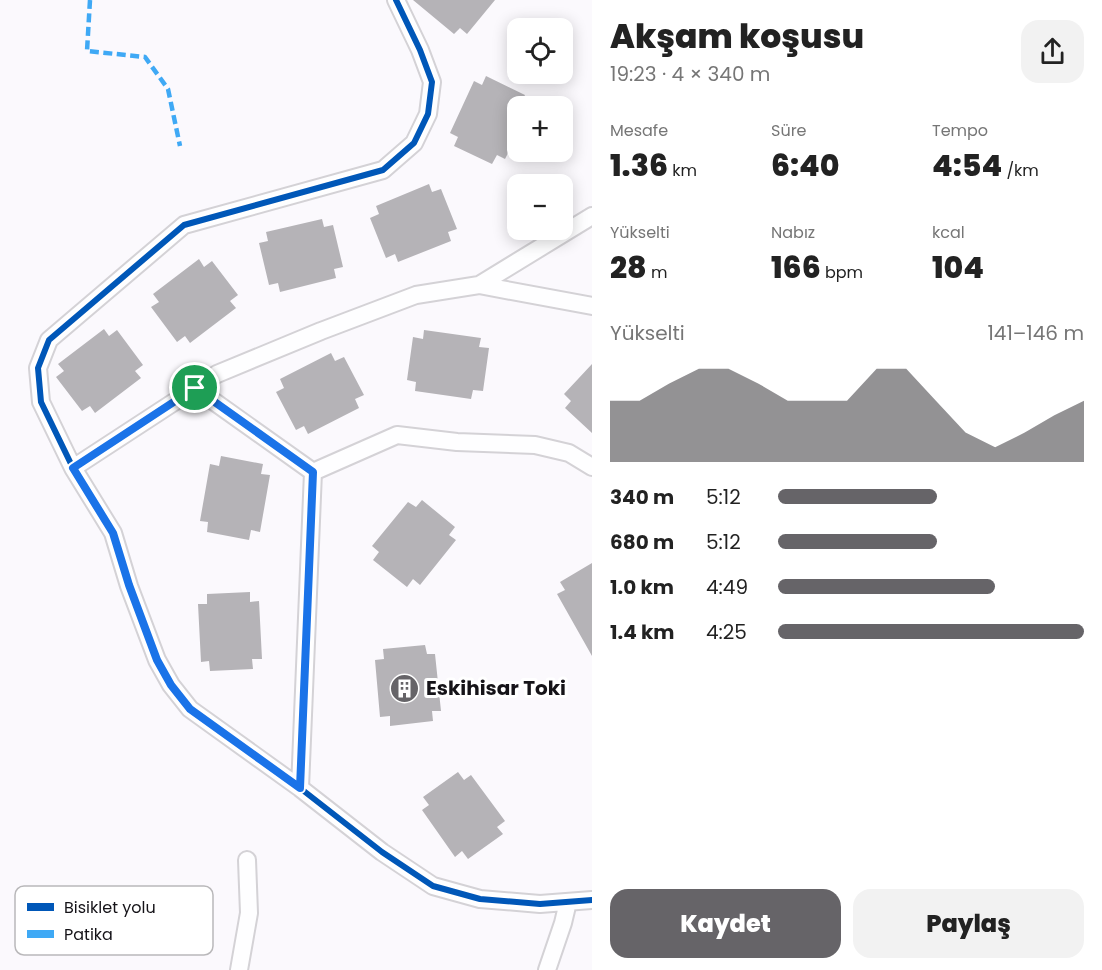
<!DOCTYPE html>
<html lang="tr">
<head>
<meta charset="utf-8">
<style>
	body { margin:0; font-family:Poppins,sans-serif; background:#f2f2f2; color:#222; height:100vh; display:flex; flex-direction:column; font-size:22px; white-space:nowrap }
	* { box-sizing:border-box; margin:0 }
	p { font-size:20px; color:#767676 }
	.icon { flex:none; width:33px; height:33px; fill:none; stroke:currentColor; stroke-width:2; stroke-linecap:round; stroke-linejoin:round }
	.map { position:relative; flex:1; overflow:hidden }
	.side { display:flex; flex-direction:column; background:#fff; width:510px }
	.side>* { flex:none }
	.buttons { position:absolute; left:507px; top:18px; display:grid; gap:12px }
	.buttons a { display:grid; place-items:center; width:66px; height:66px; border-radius:12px; background:#fff; box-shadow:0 3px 15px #0003; font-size:30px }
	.pin { position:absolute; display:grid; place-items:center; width:51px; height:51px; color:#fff; margin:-26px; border:3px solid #fff; border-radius:50%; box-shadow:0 2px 6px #0007 }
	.round { display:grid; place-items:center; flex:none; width:63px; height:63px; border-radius:18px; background:#f2f2f2 }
	.head { display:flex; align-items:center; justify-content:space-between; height:102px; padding:0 18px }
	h1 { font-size:33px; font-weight:800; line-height:45px }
	.stats { display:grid; grid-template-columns:repeat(3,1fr); gap:9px; height:102px; padding:6px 18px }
	.stats div { display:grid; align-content:center }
	.stats b { font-size:30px; font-weight:800 }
	.stats small { font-size:16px; font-weight:400 }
	.stats p { font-size:16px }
	.chart { height:168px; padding:12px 18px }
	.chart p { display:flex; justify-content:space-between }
	.chart svg { width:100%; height:108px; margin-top:6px; fill:#666468; opacity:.7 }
	.action { display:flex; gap:12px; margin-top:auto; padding:12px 18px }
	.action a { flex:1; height:69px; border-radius:18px; background:#666468; color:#fff; font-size:24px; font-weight:800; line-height:69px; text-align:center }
	.action a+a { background:#f2f2f2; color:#222 }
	ul { padding:0 18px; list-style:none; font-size:20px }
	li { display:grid; grid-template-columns:96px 72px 1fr; align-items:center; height:45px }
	li i { height:15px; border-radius:8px; background:#666468 }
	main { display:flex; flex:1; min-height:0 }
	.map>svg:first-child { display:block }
	.building { fill:#b5b3b7 }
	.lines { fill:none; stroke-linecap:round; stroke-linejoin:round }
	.minor-casing { stroke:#d4d2d6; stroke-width:20 }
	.minor { stroke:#fefeff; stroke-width:16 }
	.quiet { stroke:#3fa9f5; stroke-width:4.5; stroke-dasharray:9 4.5; stroke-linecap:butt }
	.cycleway-casing { stroke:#fff; stroke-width:10 }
	.cycleway { stroke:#0057b8; stroke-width:6 }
	.route-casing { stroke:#fff; stroke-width:12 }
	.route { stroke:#1a73e8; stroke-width:8 }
	.labels { text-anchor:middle; stroke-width:6; stroke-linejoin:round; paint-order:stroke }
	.poi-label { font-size:20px; font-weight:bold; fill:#151318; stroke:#fff; text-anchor:start }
	.key { fill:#fff; stroke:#b9b8ba; stroke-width:1.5 }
	.key-label { font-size:16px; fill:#151318 }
</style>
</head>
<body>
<main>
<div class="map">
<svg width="592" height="970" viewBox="0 0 592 970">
	<rect width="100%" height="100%" fill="#fbf9fd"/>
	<path class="building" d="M 413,0 L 495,0 L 467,34 L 460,28 L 454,34 Z
		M 486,76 L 525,95 L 520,106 L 518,106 L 518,133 L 505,159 L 497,155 L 492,164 L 454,146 L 458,137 L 450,133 L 474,81 L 482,85 Z
		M 429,184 L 432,192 L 441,189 L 457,229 L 448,232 L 451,241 L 398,262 L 395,254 L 386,258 L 370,218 L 379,214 L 376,206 Z
		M 322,219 L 324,227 L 333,225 L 343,267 L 334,269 L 336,278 L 280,292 L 278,283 L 269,285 L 259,243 L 268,241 L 266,232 Z
		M 199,259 L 204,267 L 212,261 L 238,295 L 230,301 L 236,308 L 190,343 L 185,336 L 177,342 L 151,307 L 159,302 L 153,294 Z
		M 104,329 L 109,336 L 117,330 L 143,365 L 135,371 L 141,378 L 95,413 L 90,406 L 82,411 L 56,377 L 64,371 L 58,364 Z
		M 424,330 L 481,338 L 479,347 L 489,348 L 483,391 L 473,390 L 471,399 L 415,391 L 416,382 L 407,380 L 413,337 L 423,339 Z
		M 331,353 L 335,361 L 344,357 L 364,395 L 355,399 L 359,408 L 308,434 L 304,426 L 296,430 L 276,392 L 284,388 L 280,379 Z
		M 592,364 L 592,433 L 565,408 L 571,401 L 564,394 Z
		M 221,456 L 263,464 L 261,474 L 270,475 L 260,532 L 251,530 L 249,540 L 207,532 L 208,522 L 200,521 L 210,464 L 219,466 Z
		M 422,500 L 455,527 L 449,535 L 456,540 L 420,585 L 413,579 L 407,587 L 373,560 L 379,552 L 372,546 L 408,502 L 416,507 Z
		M 592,563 L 592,656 L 557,594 L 565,590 L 560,582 Z
		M 250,592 L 250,602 L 259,601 L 262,659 L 252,659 L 253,669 L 210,671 L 209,661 L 201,662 L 198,604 L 207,604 L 207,594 Z
		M 425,645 L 427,654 L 435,654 L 441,711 L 432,711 L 433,721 L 390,726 L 390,716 L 380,717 L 375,660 L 384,659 L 383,649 Z
		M 458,772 L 464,780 L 471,775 L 505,821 L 497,827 L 503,834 L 468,859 L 462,851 L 455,857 L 422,810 L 429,805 L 423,797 Z"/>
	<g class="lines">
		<defs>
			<path id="minor" d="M 396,0 L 420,50 L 432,82 L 428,114 L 414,143 L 383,170 L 184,225 L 49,340 L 38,368 L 41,402 L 73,468 L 113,533 L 129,586 L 157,660 L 171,685 L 190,709 L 300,788 L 382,852 L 433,886 L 480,899 L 540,904 L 592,900
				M 479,285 L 592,216
				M 195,388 L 313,472
				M 73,468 L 217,374 L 321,331 L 416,295 L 479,285 L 592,306
				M 313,472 L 397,435 L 457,442 L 535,445 L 569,453 L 592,467
				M 300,788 L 313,472
				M 239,970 L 249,913 L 247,860
				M 547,970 L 563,923 L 568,902"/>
		</defs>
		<use href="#minor" class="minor-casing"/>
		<use href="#minor" class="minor"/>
		<path class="quiet" d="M 90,0 L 87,51 L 145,57 L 168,89 L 180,146"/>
		<defs>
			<path id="cycleway" d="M 396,0 L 420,50 L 432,82 L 428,114 L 414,143 L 383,170 L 184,225 L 49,340 L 38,368 L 41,402 L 73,468 L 113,533 L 129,586 L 157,660 L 171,685 L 190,709 L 300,788 L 382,852 L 433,886 L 480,899 L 540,904 L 592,900"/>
		</defs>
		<use href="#cycleway" class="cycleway-casing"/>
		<use href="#cycleway" class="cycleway"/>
	</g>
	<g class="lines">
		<defs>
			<path id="route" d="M 195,388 L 313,472 L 300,788 L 190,709 L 171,685 L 157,660 L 129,585 L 113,533 L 73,468 Z"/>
		</defs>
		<use href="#route" class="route-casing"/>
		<use href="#route" class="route"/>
	</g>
	<defs>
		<symbol id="building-disc" viewBox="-11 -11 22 22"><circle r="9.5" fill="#666468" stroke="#fff"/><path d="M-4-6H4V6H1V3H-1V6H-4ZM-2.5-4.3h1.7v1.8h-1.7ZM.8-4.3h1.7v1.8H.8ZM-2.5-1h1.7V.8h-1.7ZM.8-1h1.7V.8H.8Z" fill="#fff"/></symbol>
	</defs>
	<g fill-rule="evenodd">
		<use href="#building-disc" x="388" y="672" width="33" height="33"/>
	</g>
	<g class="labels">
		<g class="poi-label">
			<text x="426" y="695">Eskihisar Toki</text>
		</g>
	</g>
	<rect x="15" y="886" width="198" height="69" rx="9" class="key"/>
	<rect x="27" y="903" width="27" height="8" fill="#0057b8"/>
	<rect x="27" y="930" width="27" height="8" fill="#3fa9f5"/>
	<g class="key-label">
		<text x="64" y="913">Bisiklet yolu</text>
		<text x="64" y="940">Patika</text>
	</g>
</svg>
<div class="buttons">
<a><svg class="icon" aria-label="locate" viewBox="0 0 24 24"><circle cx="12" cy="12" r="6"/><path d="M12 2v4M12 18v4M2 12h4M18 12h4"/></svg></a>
<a>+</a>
<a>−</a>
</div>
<div class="pin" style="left:195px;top:388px;background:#1e9e55"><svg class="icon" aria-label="arrive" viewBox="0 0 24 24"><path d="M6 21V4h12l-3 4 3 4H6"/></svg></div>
</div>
<section class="side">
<div class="head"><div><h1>Akşam koşusu</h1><p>19:23 · 4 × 340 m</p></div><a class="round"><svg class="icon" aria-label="share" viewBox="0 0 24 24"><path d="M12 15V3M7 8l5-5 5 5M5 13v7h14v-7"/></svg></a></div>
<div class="stats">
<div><p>Mesafe</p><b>1.36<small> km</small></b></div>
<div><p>Süre</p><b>6:40</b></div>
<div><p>Tempo</p><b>4:54<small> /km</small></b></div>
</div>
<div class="stats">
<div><p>Yükselti</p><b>28<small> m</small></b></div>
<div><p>Nabız</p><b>166<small> bpm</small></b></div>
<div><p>kcal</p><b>104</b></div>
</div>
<div class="chart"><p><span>Yükselti</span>141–146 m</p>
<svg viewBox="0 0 160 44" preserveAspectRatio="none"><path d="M0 44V19L10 19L20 12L30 6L40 6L50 12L60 19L70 19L80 19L90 6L100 6L110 19L120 32L130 38L140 32L150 25L160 19V44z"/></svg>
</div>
<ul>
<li><b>340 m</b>5:12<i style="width:52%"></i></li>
<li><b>680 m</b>5:12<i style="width:52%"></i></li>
<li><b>1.0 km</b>4:49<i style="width:71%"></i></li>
<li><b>1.4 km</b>4:25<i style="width:100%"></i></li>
</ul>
<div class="action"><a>Kaydet</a><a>Paylaş</a></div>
</section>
</main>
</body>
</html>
